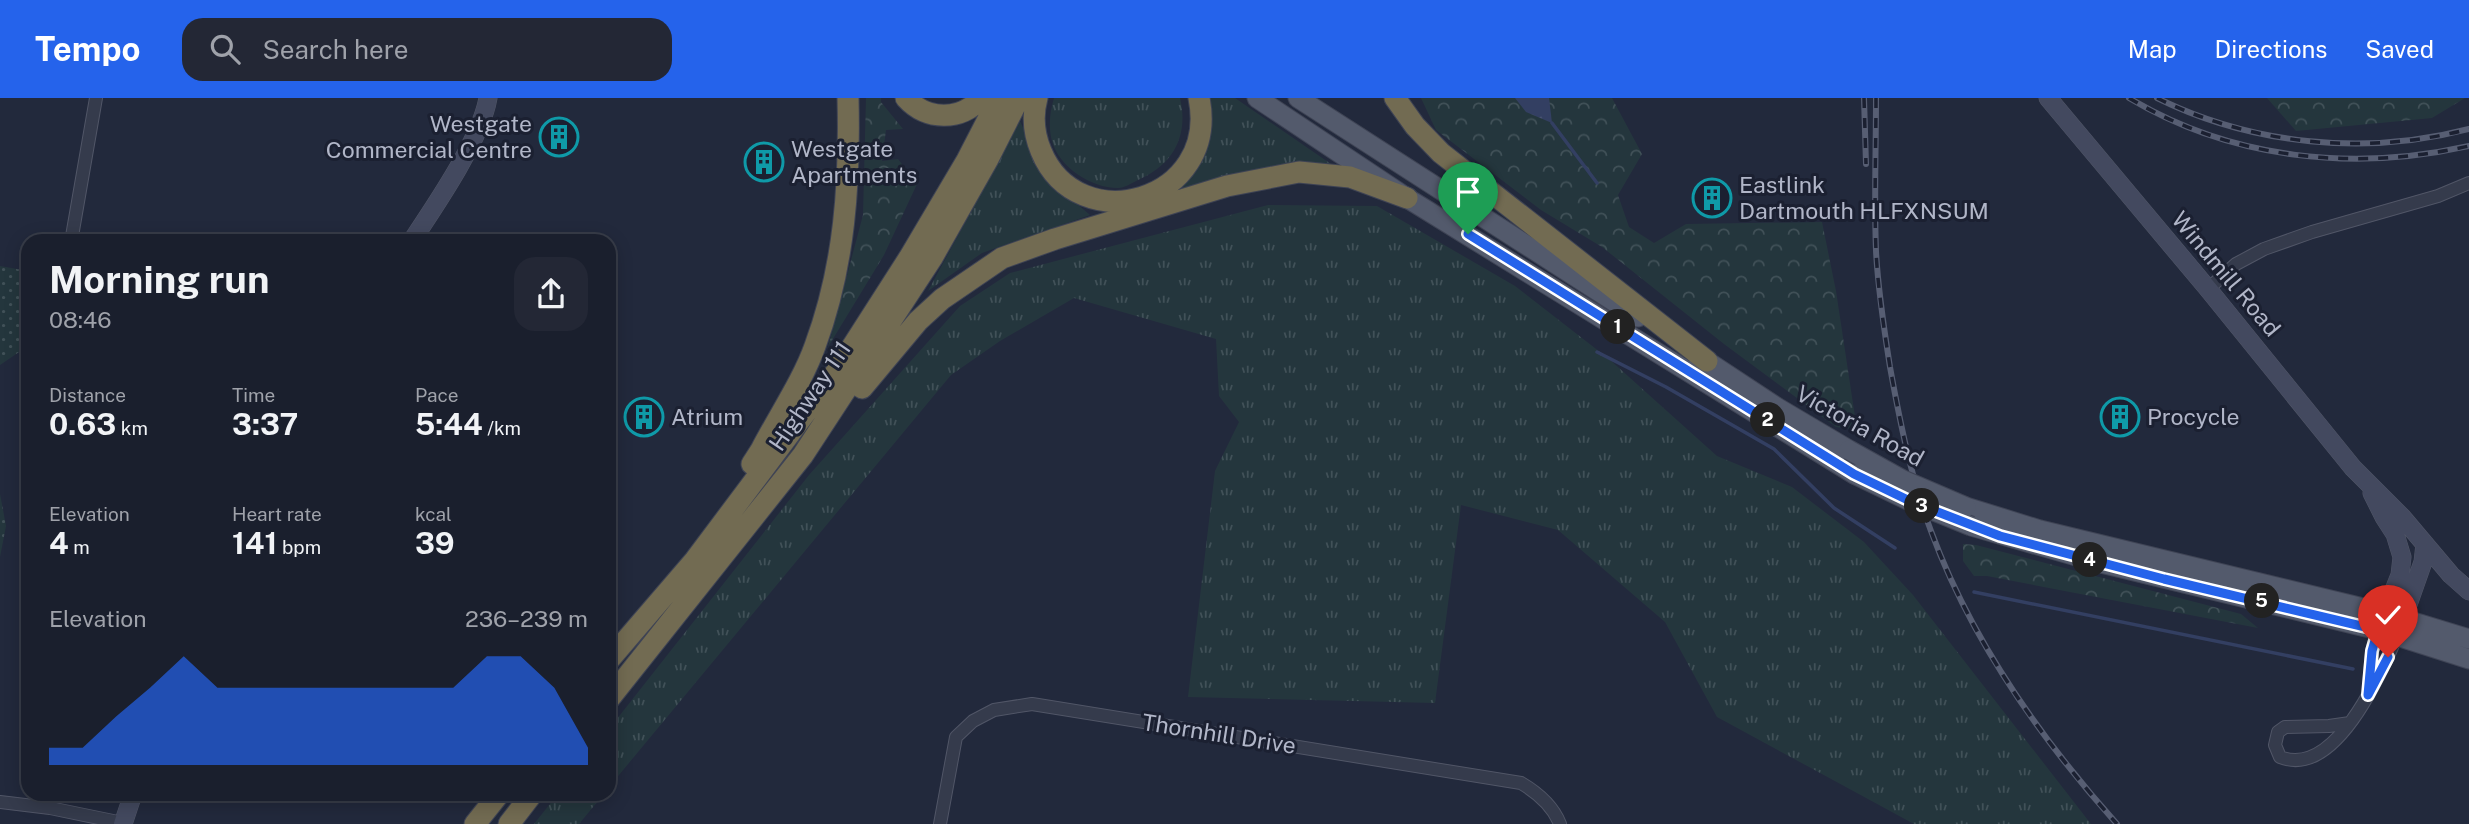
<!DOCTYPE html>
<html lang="en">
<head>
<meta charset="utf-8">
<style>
	body { margin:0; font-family:"Public Sans",sans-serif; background:#232735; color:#f1f3f6; height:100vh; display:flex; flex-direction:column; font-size:26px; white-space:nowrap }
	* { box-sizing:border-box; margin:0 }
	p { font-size:23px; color:#9fa2aa }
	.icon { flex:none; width:38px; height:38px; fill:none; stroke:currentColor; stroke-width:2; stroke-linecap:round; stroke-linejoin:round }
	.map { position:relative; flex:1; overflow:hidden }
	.drawer { position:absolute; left:21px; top:136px; width:595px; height:567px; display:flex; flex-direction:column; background:#1a1f2d; border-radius:21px; box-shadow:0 4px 18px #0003,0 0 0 2px #383d49 }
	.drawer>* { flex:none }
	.pin { position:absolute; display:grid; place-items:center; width:60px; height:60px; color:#fff; margin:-72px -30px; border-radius:50% 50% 50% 0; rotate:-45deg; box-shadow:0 0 7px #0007 }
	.pin .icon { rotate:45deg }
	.km { position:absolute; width:35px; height:35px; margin:-18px; border-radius:50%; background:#222; color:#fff; font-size:19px; line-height:35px; text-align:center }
	.round { display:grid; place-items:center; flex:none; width:74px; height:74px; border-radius:21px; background:#232735 }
	.headline { display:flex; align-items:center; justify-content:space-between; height:119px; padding:0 28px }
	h1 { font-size:38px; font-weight:700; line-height:52px }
	.stats { display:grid; grid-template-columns:repeat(3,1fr); gap:10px; height:119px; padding:7px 28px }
	.stats div { display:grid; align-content:center }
	.stats b { font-size:30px; font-weight:700 }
	.stats small { font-size:19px; font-weight:400 }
	.stats p { font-size:19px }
	.chart { height:196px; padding:14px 28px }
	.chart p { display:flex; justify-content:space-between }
	.chart svg { width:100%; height:126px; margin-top:7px; fill:#2563eb; opacity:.7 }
	header { display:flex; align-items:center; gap:42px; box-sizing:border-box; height:98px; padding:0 35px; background:#2563eb; color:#fff }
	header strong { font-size:33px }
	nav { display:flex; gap:38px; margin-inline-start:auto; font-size:24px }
	.search { width:490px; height:63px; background:#232735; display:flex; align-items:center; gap:18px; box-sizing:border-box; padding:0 24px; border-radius:21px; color:#9fa2aa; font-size:26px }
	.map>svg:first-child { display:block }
	.grass { fill:url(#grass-tufts) }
	.forest { fill:url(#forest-crowns) }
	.park { fill:url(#park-dots) }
	.water { fill:url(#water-ripples) }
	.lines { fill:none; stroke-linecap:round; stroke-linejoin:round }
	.stream { stroke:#333f62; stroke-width:3.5 }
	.street-casing { stroke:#515667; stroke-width:14 }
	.secondary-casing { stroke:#515667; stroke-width:19 }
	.primary-casing { stroke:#3f4455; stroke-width:21 }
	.highway-casing { stroke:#3e4354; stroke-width:23 }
	.street { stroke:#353b4c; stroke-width:12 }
	.secondary { stroke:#43495f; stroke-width:18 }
	.primary { stroke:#535a6c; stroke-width:19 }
	.highway { stroke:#726b52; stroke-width:21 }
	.rail-casing { stroke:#575e73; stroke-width:6 }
	.rail { stroke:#1b2031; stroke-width:3.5; stroke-dasharray:10; stroke-linecap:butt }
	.primary-bridge-casing { stroke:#3f4455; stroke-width:21; stroke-linecap:butt }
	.primary-bridge { stroke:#535a6c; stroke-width:19 }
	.route-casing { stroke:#fff; stroke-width:14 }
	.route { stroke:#2563eb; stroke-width:9 }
	.labels { text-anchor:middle; stroke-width:6; stroke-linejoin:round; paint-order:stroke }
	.poi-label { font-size:23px; fill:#b1b6c8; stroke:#1b2031; text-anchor:start }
	.street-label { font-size:23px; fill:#b1b6c8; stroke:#1b2031 }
</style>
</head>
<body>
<header>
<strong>Tempo</strong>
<div class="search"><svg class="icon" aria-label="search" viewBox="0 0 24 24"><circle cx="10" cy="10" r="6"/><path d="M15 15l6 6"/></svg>Search here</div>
<nav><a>Map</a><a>Directions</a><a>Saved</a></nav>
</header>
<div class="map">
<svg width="2469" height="726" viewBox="0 0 2469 726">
	<defs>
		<pattern id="grass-tufts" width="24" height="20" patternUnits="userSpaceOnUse" patternTransform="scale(1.75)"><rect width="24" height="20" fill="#24363d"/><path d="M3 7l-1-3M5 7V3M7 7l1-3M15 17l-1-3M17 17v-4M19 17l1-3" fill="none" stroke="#415158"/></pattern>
		<pattern id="forest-crowns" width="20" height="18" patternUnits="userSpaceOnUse" patternTransform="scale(1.75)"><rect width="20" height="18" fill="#24363d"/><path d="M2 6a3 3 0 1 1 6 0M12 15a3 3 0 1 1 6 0" fill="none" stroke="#415158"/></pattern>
		<pattern id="park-dots" width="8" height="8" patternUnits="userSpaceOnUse" patternTransform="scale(1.75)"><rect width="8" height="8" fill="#24363d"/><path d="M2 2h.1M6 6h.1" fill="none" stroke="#415158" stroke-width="1.8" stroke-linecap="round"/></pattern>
		<pattern id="water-ripples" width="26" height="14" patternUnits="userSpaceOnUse" patternTransform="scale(1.75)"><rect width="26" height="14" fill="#333f62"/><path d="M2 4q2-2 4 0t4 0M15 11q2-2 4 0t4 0" fill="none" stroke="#4e5877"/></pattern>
	</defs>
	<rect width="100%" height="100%" fill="#22293c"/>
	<path class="grass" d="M 1054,0 L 1180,0 C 1189,38 1173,67 1138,82 C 1132,85 1124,90 1118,90 C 1091,90 1059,69 1052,43 C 1048,29 1050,13 1054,0 Z
		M 1208,0 L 1235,0 L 1331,66 L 1250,76 L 1172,96 L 1201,65 L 1211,21 Z
		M 1020,23 L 1045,79 L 1090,117 L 982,155 L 928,193 Z
		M 1268,107 L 1377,108 L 1515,188 L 1609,261 L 1717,358 L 1792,389 L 1864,444 L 1913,497 L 2091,726 L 1914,726 L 1717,619 L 1665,524 L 1558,432 L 1461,407 L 1435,605 L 1188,599 L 1215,373 L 1239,324 L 1219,298 L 1216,241 L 1074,200 L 1000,243 L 951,277 L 609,689 L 609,631 L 809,377 L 960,208 L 1010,175 Z
		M 557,697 L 557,696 L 603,697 L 579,726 L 534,726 Z"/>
	<path class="forest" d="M 866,0 L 881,0 L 881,4 L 903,31 L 886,32 L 882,63 L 898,61 L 917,86 L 884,157 L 828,249 L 863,117 Z
		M 1421,0 L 1612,0 L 1642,56 L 1618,97 L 1629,129 L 1654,145 L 1686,126 L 1822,124 L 1836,193 L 1857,332 L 1836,329 L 1724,246 L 1602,149 L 1541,112 L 1436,32 Z
		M 2267,0 L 2465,0 L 2432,20 L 2296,33 Z
		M 1963,446 L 1976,447 L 2241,516 L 2258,530 L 1987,478 L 1974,478 L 1963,463 Z"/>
	<path class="park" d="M 0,168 L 28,173 L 28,248 L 0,267 Z
		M 0,396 L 6,428 L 0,459 Z"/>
	<path class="water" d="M 1515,0 L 1549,0 L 1552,25 L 1526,14 Z"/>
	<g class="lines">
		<path class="stream" d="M 1552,25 L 1597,85
			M 1597,254 L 1666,289 L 1774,351 L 1834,410 L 1895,450
			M 1974,494 L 2353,571"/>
		<defs>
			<path id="street" d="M 71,144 L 96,0
				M 2208,191 L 2236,166 L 2264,151 L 2312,134 L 2438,98 L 2469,85
				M 2369,589 L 2372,553 L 2378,532
				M 2350,625 L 2329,628 L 2285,629 L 2278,634 L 2275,647 L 2280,659 C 2335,681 2380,577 2397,538
				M 0,704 L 50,710 L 123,725
				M 940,726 L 956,639 L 973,623 L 994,612 L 1032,606 L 1521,685 C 1538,695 1553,708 1560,726"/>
			<path id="secondary" d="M 2048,0 L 2208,191 L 2353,370 L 2402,419 L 2451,477 L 2469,493
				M 411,144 C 435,108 481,41 488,0
				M 2372,395 L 2384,419 L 2395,436 L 2402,459 L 2400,477 L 2380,527
				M 2399,532 L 2423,464 L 2425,446
				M 123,726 L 133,696"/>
			<path id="primary" d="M 1257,0 L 1407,100 L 1854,376
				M 1298,0 L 1638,219
				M 1696,256 L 1778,310 L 1849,352
				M 1966,409 L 2040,432 L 2384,515 L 2469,541
				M 1971,428 L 2097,464 L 2378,532 L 2469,561"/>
			<path id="highway" d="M 906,0 C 927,23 961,23 981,0
				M 1037,0 C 1032,18 1034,36 1041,53 C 1078,143 1220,104 1199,0
				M 1395,0 L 1415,28 L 1441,55 L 1707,263
				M 862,290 L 918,223 L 942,201 L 1002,160 L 1055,141 L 1227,88 L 1299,74 L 1350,79 L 1407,100
				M 752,366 L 761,352 C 778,319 803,282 815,248 C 845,167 850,85 848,0
				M 609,562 L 695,462 L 836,274 L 909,160 L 967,62 L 999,0
				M 609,601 L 803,357 L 932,160 L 988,61 L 1019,0
				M 475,726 L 499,696
				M 509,726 L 532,696"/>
		</defs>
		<use href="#street" class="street-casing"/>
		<use href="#secondary" class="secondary-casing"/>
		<use href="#primary" class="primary-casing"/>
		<use href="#highway" class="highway-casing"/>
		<use href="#street" class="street"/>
		<use href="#secondary" class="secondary"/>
		<use href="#primary" class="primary"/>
		<use href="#highway" class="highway"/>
		<defs>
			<path id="rail" d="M 1864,0 L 1866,66
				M 1876,0 C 1876,51 1874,102 1876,153 C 1878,192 1884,231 1890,269 C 1900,324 1911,380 1931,433 C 1971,542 2040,640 2117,726
				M 2129,0 C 2231,61 2353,74 2469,48
				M 2157,0 C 2252,47 2366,58 2469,31"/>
		</defs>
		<use href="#rail" class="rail-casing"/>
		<use href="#rail" class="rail"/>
		<defs>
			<path id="primary-bridge" d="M 1849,352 L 1903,382 L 1966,409
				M 1854,376 L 1912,404 L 1971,428"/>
		</defs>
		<use href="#primary-bridge" class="primary-bridge-casing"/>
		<use href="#primary-bridge" class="primary-bridge"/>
	</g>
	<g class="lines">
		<defs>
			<path id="route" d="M 1468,136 L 1854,376 L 1912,404 L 2000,438 L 2164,481 L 2378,532 L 2372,553 L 2368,597 L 2388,559"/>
		</defs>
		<use href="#route" class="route-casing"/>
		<use href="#route" class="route"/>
	</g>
	<defs>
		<symbol id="building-ring" viewBox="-11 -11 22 22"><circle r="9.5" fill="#1b2031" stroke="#0f9aa8" stroke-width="1.5"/><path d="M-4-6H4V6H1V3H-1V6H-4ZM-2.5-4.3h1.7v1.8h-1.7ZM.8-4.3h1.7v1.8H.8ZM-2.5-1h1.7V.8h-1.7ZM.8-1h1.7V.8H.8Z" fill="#0f9aa8"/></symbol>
	</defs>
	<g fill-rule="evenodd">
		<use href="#building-ring" x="537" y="17" width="44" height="44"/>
		<use href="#building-ring" x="742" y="42" width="44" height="44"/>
		<use href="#building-ring" x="1690" y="78" width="44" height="44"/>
		<use href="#building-ring" x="622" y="297" width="44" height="44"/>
		<use href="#building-ring" x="2098" y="297" width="44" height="44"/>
	</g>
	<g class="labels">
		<g class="poi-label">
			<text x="532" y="34" text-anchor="end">Westgate<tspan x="532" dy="26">Commercial Centre</tspan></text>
			<text x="791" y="59">Westgate<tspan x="791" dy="26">Apartments</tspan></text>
			<text x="1739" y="95">Eastlink<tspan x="1739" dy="26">Dartmouth HLFXNSUM</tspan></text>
			<text x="671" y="327">Atrium</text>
			<text x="2147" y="327">Procycle</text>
		</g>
		<g class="street-label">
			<text transform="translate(2226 176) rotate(50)" y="8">Windmill Road</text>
			<text transform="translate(810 298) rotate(-56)" y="8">Highway 111</text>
			<text transform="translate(1860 328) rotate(29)" y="8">Victoria Road</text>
			<text transform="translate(1219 636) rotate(9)" y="8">Thornhill Drive</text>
		</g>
	</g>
</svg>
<div class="pin" style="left:1468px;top:136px;background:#1e9e55"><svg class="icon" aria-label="arrive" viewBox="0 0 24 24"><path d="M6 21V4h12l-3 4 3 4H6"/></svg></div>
<div class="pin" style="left:2388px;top:559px;background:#d93025"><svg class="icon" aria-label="check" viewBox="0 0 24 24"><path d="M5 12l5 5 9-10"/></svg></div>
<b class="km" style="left:1618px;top:229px">1</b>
<b class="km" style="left:1768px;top:322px">2</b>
<b class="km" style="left:1922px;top:408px">3</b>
<b class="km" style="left:2090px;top:462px">4</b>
<b class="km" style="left:2262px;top:503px">5</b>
<section class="drawer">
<div class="headline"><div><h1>Morning run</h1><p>08:46</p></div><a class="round"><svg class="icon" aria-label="share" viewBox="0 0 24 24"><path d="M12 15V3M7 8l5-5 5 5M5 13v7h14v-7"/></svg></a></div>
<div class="stats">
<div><p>Distance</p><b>0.63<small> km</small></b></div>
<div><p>Time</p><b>3:37</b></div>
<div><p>Pace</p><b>5:44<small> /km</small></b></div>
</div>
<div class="stats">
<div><p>Elevation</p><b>4<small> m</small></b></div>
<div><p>Heart rate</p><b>141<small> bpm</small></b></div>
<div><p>kcal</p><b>39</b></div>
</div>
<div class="chart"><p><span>Elevation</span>236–239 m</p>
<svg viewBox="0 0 160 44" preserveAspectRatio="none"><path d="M0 44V38L10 38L20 27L30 17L40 6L50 17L60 17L70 17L80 17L90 17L100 17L110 17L120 17L130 6L140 6L150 17L160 38V44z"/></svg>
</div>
</section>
</div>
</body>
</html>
